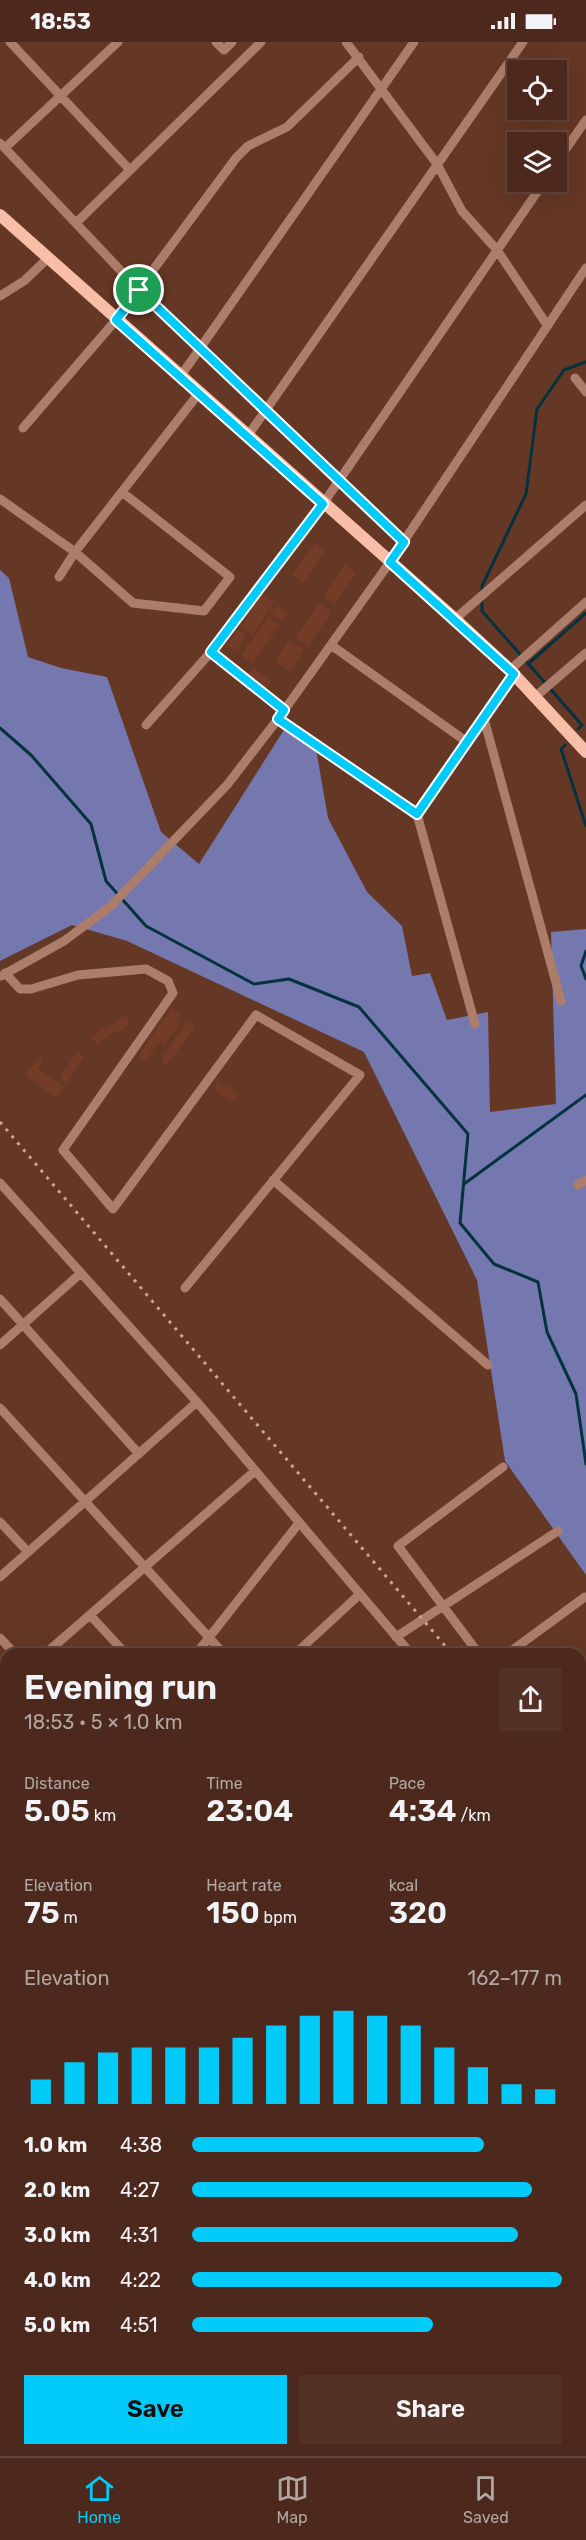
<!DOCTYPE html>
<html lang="en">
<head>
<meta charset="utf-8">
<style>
	body { margin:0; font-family:Rubik,sans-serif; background:#533125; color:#f1f3f6; height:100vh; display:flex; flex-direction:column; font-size:22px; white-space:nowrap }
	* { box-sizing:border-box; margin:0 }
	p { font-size:20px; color:#b2a6a3 }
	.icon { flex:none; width:33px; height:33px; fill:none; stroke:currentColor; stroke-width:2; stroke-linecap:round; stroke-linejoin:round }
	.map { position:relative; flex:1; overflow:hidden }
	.side { position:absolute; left:0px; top:1606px; width:586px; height:808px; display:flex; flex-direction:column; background:#4c291c; border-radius:18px 18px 0 0; box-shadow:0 6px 24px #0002,0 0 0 2px #63453b }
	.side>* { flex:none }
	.buttons { position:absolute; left:507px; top:18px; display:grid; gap:12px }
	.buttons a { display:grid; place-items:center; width:60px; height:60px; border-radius:0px; background:#4c291c; box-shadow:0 6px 24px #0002,0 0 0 2px #63453b; font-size:30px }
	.pin { position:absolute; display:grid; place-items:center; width:51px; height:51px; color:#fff; margin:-26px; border:3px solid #fff; border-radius:50%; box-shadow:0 2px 6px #0007 }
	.round { display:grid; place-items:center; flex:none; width:63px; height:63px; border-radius:0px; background:#533125 }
	.head { display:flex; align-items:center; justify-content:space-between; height:102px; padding:0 24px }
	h1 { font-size:33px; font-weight:600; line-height:45px }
	.metrics { display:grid; grid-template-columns:repeat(3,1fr); gap:9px; height:102px; padding:6px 24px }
	.metrics div { display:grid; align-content:center }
	.metrics b { font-size:30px; font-weight:600 }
	.metrics small { font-size:16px; font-weight:400 }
	.metrics p { font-size:16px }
	.chart { height:168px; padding:12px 24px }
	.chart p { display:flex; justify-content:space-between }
	.chart svg { width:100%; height:108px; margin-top:6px; stroke:#02cbf9; stroke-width:6 }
	.primary-button { display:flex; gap:12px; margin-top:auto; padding:12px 24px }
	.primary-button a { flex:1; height:69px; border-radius:0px; background:#02cbf9; color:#111; font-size:24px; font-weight:600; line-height:69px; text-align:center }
	.primary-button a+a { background:#533125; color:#f1f3f6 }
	ul { padding:0 24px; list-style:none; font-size:20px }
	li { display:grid; grid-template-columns:96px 72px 1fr; align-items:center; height:45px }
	li i { height:15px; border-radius:8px; background:#02cbf9 }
	.status { display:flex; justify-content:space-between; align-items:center; height:42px; padding:0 30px; background:#4c291c; direction:ltr }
	.status svg { height:16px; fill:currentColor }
	.menu { display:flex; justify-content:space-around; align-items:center; height:84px; border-top:2px solid #63453b; background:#4c291c; font-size:16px; color:#b2a6a3 }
	.menu a { display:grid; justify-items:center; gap:3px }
	.menu .selected { color:#02cbf9 }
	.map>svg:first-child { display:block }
	.built { fill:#723c27 }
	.forest { fill:#7577af }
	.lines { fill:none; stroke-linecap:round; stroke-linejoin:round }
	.stream { stroke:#05323f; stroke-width:3 }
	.minor { stroke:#ad7d6b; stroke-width:9 }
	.major { stroke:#f8bea7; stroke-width:12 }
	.rail { stroke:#c9a699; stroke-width:3; stroke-dasharray:3 6; stroke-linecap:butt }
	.route-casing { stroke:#fff; stroke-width:12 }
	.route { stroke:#02cbf9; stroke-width:8 }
</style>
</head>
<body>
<div class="status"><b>18:53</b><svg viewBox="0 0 49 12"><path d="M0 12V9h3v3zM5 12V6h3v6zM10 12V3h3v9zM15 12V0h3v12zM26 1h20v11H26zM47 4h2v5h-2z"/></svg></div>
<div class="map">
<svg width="586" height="2414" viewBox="0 0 586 2414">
	<rect width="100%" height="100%" fill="#653725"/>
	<path class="built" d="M 315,501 L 326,509 L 303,541 L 292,533 Z
		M 345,523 L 356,531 L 334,563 L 323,555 Z
		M 261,552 L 274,559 L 253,593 L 241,586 Z
		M 319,561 L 332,570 L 308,604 L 296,595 Z
		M 277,563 L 288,572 L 282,580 L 270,571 Z
		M 268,575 L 280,583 L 253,621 L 241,613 Z
		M 237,587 L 247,593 L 236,609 L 227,604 Z
		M 289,598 L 304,607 L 290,629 L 275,620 Z
		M 253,625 L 272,639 L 266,647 L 247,634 Z
		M 172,966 L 180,972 L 175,978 L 180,982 L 165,1002 L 160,999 L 146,1019 L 138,1014 Z
		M 126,974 L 130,982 L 96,1002 L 91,994 Z
		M 187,979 L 195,985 L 167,1023 L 161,1019 L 163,1013 Z
		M 77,1010 L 84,1015 L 67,1041 L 59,1036 Z
		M 39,1015 L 43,1018 L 38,1026 L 65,1045 L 57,1056 L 25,1033 Z
		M 218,1040 L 225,1045 L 227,1043 L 238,1051 L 232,1060 L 213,1047 Z"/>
	<path class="forest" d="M 0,528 L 9,536 L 28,615 L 61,626 L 107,635 L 161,790 L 199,822 L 287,683 L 315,701 L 328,776 L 367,850 L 402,884 L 412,934 L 430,931 L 447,978 L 488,970 L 490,1070 L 556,1062 L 551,890 L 586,887 L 586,1533 L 505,1419 L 477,1238 L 364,1010 L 127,899 L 72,883 L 0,919 Z"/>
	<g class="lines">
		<path class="stream" d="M 482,550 L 482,544 L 526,452 L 537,367 L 564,328 L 586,320
			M 482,557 L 482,569 L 582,683 L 578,687
			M 528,622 L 586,571
			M 0,686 L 31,713 L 91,782 L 106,839 L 146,884 L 254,942 L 289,937 L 359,965 L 468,1092 L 460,1181 L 494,1222 L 538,1240 L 547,1290 L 576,1352 L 586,1422
			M 565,703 L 561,707 L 586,784
			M 586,909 L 581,924 L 586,937
			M 464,1142 L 586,1053"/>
		<path class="minor" d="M 10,0 L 130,128
			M 216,0 L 224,8 L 232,0
			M 346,0 L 437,122 L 462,169 L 497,208 L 547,283
			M 0,101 L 139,248 L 403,500
			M 5,106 L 118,0
			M 556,121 L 586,78
			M 77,180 L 261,0
			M 0,254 L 24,239 L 47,217
			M 180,335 L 414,0
			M 575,336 L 586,350
			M 23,386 L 116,278 L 236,116 L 248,104 L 287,85 L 359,15
			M 247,395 L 523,0
			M 0,457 L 75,510 L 133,561 L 204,569 L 230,535 L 122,450
			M 59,535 L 75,510 L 199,351
			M 455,577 L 586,463
			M 331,603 L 467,700
			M 211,610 L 284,668
			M 510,628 L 586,560
			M 535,655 L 586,611
			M 278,677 L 417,772 L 475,982
			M 484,677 L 561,959
			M 146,683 L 211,610 L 323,462 L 544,140
			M 417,772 L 514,632
			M 5,931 L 20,947 L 31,947 L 78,933 L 146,927 L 168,939 L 173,951 L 63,1108 L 113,1167 L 256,973 L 360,1033 L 185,1246
			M 1,934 L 64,899 L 111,864 L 227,743 L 278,677 L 390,520 L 586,226
			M 273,1138 L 488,1323
			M 0,1141 L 197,1360 L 411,1612
			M 578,1143 L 586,1138
			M 0,1257 L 139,1412
			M 0,1303 L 81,1231
			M 0,1366 L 224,1612
			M 0,1480 L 28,1510
			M 0,1535 L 197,1360
			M 90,1573 L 126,1612
			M 396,1595 L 558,1489
			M 0,1596 L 15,1612
			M 45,1612 L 255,1429
			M 196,1612 L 299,1481
			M 295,1612 L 360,1552
			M 479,1612 L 398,1504 L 503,1425
			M 507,1612 L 585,1555
			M 580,1712 L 586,1719
			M 0,1734 L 6,1741
			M 0,1767 L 6,1761
			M 580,1812 L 586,1819
			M 0,1873 L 6,1868
			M 580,1922 L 586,1916
			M 0,1964 L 6,1971
			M 0,2089 L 6,2084
			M 0,2194 L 6,2200
			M 0,2302 L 6,2297
			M 0,2404 L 6,2400"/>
		<path class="major" d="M 0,173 L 455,577 L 510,628 L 586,710"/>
		<path class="rail" d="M 0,1080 L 452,1612
			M 580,1769 L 586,1776"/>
	</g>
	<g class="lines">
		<defs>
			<path id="route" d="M 139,248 L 404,500 L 390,520 L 514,632 L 417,772 L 278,677 L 284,668 L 211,610 L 323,462 L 116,278 Z"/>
		</defs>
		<use href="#route" class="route-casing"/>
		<use href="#route" class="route"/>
	</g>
</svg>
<div class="buttons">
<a><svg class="icon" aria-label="locate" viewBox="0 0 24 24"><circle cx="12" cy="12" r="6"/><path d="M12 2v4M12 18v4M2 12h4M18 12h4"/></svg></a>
<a><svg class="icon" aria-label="layers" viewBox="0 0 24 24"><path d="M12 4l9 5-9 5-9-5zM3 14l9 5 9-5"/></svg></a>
</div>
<div class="pin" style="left:139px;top:248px;background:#1e9e55"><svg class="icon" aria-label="arrive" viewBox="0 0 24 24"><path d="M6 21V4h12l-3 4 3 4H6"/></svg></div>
<section class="side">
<div class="head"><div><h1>Evening run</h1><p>18:53 · 5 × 1.0 km</p></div><a class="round"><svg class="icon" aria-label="share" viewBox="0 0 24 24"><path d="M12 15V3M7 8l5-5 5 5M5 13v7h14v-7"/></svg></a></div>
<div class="metrics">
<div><p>Distance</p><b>5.05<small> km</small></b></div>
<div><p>Time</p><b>23:04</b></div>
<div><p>Pace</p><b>4:34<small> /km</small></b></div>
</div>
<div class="metrics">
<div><p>Elevation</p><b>75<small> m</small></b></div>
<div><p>Heart rate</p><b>150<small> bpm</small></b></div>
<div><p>kcal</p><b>320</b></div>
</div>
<div class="chart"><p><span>Elevation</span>162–177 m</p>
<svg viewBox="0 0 160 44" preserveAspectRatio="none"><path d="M5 44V34M15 44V27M25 44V23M35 44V21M45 44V21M55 44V21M65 44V17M75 44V12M85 44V8M95 44V6M105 44V8M115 44V12M125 44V21M135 44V29M145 44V36M155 44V38"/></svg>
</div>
<ul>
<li><b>1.0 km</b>4:38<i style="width:79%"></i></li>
<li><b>2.0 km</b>4:27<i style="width:92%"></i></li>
<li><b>3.0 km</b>4:31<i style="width:88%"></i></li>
<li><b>4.0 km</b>4:22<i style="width:100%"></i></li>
<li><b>5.0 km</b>4:51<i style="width:65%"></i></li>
</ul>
<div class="primary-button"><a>Save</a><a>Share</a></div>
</section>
</div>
<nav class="menu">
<a class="selected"><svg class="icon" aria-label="home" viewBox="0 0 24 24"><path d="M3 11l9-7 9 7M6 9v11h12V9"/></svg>Home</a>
<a><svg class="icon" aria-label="map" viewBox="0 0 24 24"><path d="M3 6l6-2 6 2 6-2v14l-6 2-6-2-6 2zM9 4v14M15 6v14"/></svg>Map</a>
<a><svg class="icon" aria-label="saved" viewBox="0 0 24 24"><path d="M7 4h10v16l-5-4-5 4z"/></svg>Saved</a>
</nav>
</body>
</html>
